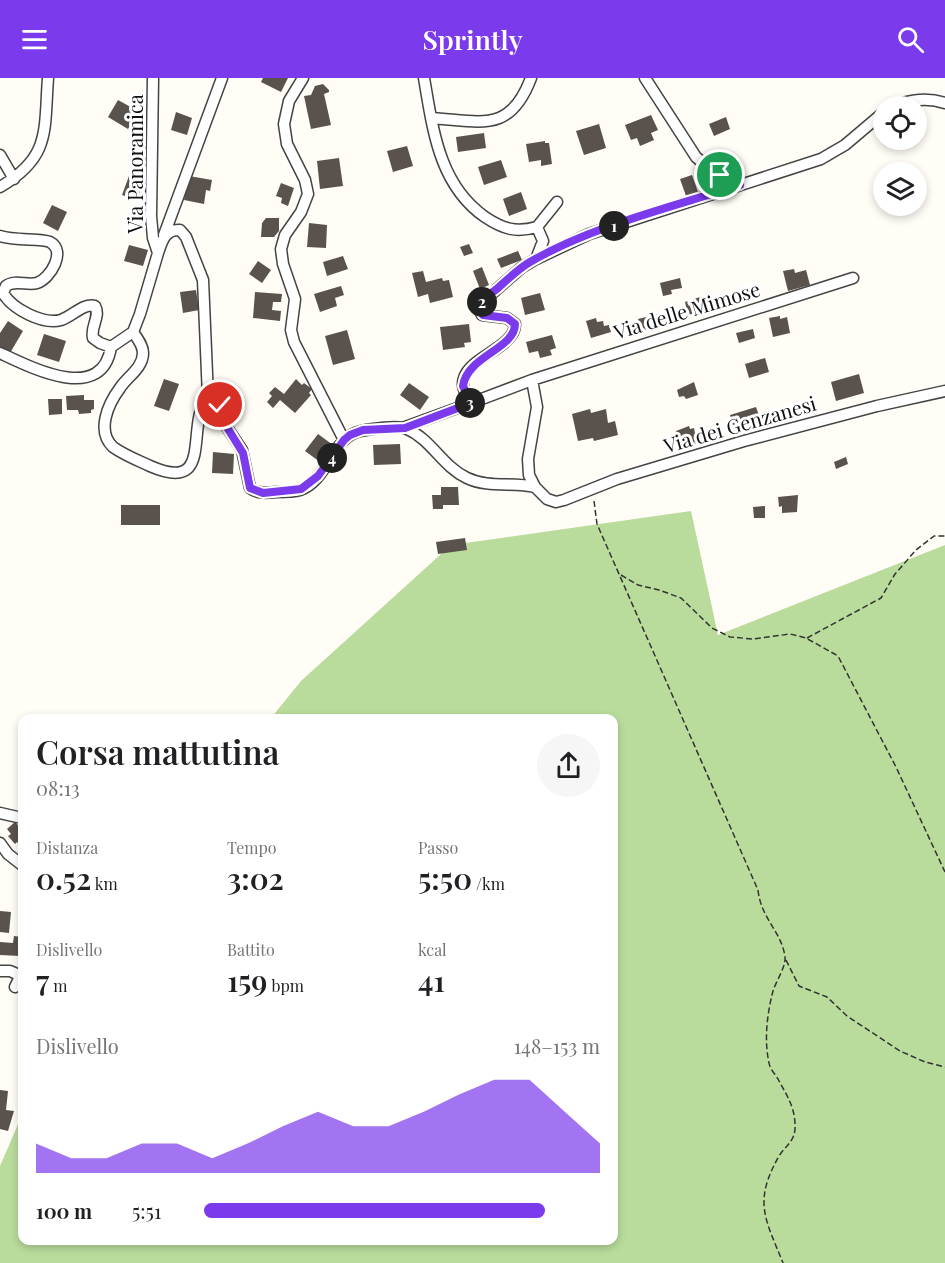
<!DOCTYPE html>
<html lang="it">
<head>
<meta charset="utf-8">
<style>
	body { margin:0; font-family:"Playfair Display",serif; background:#f6f6f6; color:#202124; height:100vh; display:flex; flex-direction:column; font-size:22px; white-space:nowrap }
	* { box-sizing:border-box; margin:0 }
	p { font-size:20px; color:#757577 }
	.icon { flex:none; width:33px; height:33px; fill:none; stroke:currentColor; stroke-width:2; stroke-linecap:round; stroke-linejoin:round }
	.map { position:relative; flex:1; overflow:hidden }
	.drawer { position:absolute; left:18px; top:636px; width:600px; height:531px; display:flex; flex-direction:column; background:#fff; border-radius:12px; box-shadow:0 3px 9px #0003 }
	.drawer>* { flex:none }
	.tools { position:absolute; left:873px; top:18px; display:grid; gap:12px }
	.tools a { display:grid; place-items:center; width:54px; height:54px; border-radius:50%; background:#fff; box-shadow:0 3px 9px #0003; font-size:30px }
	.pin { position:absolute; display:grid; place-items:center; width:51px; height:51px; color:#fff; margin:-26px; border:3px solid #fff; border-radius:50%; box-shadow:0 2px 6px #0007 }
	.km { position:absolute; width:30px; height:30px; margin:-15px; border-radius:50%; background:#222; color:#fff; font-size:16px; line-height:30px; text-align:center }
	.round { display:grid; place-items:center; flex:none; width:63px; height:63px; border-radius:32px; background:#f6f6f6 }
	.head { display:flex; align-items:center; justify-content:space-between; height:102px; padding:0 18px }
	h1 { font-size:33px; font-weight:600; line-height:45px }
	.metrics { display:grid; grid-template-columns:repeat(3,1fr); gap:9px; height:102px; padding:6px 18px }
	.metrics div { display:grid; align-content:center }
	.metrics b { font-size:30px; font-weight:600 }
	.metrics small { font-size:16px; font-weight:400 }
	.metrics p { font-size:16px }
	.chart { height:168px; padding:12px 18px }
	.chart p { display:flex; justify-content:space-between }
	.chart svg { width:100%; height:108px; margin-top:6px; fill:#7c3aed; opacity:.7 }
	ul { padding:0 18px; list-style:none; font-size:20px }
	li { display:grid; grid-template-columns:96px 72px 1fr; align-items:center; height:45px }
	li i { height:15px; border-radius:8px; background:#7c3aed }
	header { display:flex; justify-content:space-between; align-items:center; height:78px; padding:0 18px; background:#7c3aed; color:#fff; font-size:27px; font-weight:600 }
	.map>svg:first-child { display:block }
	.forest { fill:#b9dc9c }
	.building { fill:#5a524d }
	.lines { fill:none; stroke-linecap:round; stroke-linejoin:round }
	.minor-casing { stroke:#444; stroke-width:13 }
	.path { stroke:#333; stroke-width:1.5; stroke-dasharray:6 3; stroke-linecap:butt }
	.minor { stroke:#fff; stroke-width:10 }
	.route-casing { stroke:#fff; stroke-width:12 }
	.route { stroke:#7c3aed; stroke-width:8 }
	.labels { text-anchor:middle; stroke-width:6; stroke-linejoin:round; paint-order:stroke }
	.street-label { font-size:20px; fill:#111; stroke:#fff }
</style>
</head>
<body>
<header><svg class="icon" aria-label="menu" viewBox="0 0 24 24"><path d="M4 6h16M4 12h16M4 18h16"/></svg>Sprintly<svg class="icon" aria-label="search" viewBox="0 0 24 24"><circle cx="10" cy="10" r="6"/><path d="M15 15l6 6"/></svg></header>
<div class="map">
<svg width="945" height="1185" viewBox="0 0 945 1185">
	<rect width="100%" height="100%" fill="#fffdf5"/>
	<path class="forest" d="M 691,433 L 718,557 L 945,467 L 945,1185 L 0,1185 L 0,1088 L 22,1037 L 22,1162 L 614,1162 L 614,640 L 271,640 L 301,603 L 451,467 Z"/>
	<path class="building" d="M 263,0 L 288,0 L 281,14 L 261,4 Z
		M 323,6 L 329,12 L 329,14 L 324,16 L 331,47 L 311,51 L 304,18 L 311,17 L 315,8 Z
		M 118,22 L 138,33 L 128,51 L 108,39 Z
		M 176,34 L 192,40 L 187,57 L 171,52 Z
		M 651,37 L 658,52 L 651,55 L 654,62 L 640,68 L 637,60 L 631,62 L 625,47 Z
		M 726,39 L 730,51 L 714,58 L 709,46 Z
		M 599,46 L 606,70 L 584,77 L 576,53 Z
		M 484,55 L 486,70 L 458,74 L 456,59 Z
		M 545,63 L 545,65 L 549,65 L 552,86 L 541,88 L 541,82 L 529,84 L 526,66 Z
		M 407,68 L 413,88 L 393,94 L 387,73 Z
		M 339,80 L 343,108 L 320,111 L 317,83 Z
		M 501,82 L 507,99 L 484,107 L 478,89 Z
		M 692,97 L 698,114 L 686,118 L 680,101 Z
		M 129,98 L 144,103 L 137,122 L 122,117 Z
		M 189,98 L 212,102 L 210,113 L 206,112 L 204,126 L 184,122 Z
		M 281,105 L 294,110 L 288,128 L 281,125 L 282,120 L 276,118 Z
		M 521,114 L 527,131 L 509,138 L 503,121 Z
		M 52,127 L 67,134 L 58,153 L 43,145 Z
		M 266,140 L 279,140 L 279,153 L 274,159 L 261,159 L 262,145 Z
		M 309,145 L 327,147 L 326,170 L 307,169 Z
		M 469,166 L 473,175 L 464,178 L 460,169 Z
		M 129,167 L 148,172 L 143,188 L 124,183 Z
		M 518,173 L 522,182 L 501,190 L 497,181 Z
		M 343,178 L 348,191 L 327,198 L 323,184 Z
		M 258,183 L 271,192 L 262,205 L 249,196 Z
		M 482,189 L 489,207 L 480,211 L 473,193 Z
		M 794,191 L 795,195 L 806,192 L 810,207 L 788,213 L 783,193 Z
		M 423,193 L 426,204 L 442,200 L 443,203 L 449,202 L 453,219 L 430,225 L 428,216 L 418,219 L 412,195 Z
		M 680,200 L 682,210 L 671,212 L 672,216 L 663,218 L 660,205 Z
		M 341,208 L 344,217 L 335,220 L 337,228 L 320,234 L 314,216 Z
		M 196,212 L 199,232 L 183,235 L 180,214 Z
		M 255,214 L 282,216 L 281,224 L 273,224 L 272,232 L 281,233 L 280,243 L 253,240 Z
		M 540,215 L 545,232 L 525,237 L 521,220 Z
		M 709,216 L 713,231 L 688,237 L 685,224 Z
		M 663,235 L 668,246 L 641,253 L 638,241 Z
		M 780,238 L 780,241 L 787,239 L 790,255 L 773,259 L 769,240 Z
		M 596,240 L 597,244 L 603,243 L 604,248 L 609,247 L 611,254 L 591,260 L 586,243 Z
		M 8,243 L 23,253 L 10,275 L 0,269 L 0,255 Z
		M 469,246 L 471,264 L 464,265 L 465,269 L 443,272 L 440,249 Z
		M 753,251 L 755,260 L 739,265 L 736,255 Z
		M 347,252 L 355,281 L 333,287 L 325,258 Z
		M 44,256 L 66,263 L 59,284 L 37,277 Z
		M 552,257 L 556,270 L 550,272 L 552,277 L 540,280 L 538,273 L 529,275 L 526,264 Z
		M 765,280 L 769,294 L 749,300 L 745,286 Z
		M 859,296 L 864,315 L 836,323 L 831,304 Z
		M 164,301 L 179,306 L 169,333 L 154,328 Z
		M 296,301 L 302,307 L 304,305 L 312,311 L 309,315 L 311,317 L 295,335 L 280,322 L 273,330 L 267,324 L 272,318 L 269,315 L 275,309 L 284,316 Z
		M 694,304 L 698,317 L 686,321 L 684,318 L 679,319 L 677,312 Z
		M 409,305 L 429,319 L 420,332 L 400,317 Z
		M 84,317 L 84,322 L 94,322 L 94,331 L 91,332 L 91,335 L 79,336 L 78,332 L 67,332 L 66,318 Z
		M 48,321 L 62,321 L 62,336 L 49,337 Z
		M 756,329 L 761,343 L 734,351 L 730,337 Z
		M 590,331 L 591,335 L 606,331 L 608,345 L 615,343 L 618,357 L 594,363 L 593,360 L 578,363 L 572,336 Z
		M 689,348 L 690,351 L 694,350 L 697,366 L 681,371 L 674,356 L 676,355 L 676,353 Z
		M 318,356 L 333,367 L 320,384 L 305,373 Z
		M 400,366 L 401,386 L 374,387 L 373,367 Z
		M 213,374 L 234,376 L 233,396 L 212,395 Z
		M 846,379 L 848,386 L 836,391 L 834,384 Z
		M 441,409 L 458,409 L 459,427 L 443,427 L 443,431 L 433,431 L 432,417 L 441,417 Z
		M 798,417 L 797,434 L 782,435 L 782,428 L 779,429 L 778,419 Z
		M 121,427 L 160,427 L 160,447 L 121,447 Z
		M 765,428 L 765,440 L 754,440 L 753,429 Z
		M 465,460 L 467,472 L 438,476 L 436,464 Z
		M 15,744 L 20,749 L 22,747 L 22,770 L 17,764 L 15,766 L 8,758 L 11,756 L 7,751 Z
		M 0,833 L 11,834 L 9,855 L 0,854 Z
		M 14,858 L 22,859 L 20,878 L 0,877 L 0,864 L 13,865 Z
		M 0,1012 L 8,1013 L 6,1032 L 14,1033 L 8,1053 L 0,1051 Z"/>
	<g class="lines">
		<defs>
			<path id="minor" d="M 153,0 L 151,138 L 153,160 L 158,175 C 162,163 165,151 180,152 L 186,159 L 203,202 L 208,319 L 217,324 L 228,351 L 242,372 L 250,410 C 258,416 267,415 277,414 C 284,414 293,414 300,412 C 329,402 331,359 361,353 C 370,351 399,347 407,351 C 431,361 443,389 467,400 C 488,410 512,404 535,409
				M 303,0 L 289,23 L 284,46 L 287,66 L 305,102 L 308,116 L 301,134 L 285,157 L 281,171 L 283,186 L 295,221 L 291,252 L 294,264 L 344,362
				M 424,0 C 433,52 439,107 485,139 C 503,151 516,155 537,149
				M 645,0 L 696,79 L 712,93 L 740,107
				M 893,28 C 911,22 927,19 945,25
				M 431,40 C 481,43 510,56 531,0
				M 0,77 L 14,101
				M 0,109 C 51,79 44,53 48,0
				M 557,124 L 537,149 L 543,163 L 536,181 L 521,190 L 479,227 L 479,231 L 482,237 L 507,240 L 515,246 C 515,272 462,279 463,307 C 463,313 468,319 471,325 L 532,302 L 537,329 L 528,381 L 529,397 L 535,409 L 547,421 L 556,424 L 564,422 L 617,401 L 744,363 L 877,328 L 945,313
				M 164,157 L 222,0
				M 0,158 C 13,163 43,160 50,164 C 67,173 50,201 37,205 C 27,208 15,201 6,208 L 3,215 C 12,231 43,247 61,242 C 73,238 83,225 95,228 C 101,239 90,248 93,260 L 100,265 L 111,269 L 133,254 L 140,236 L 158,175
				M 536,181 L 589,156 L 821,81 L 845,67 L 884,34
				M 133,254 C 137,260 143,267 143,275 C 143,290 127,299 120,310 C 108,326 96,353 113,369 C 124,377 137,382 150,388 C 216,417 184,346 208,319
				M 0,275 C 32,290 102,326 111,269
				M 532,302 L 853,200
				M 405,349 L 471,325
				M 0,735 L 22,740
				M 0,765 L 8,776 L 22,787
				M 0,893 L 10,893 L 17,896 L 19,901 L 15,909"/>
		</defs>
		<use href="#minor" class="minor-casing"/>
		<path class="path" d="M 594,423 L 597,446 L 758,812 C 761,841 782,854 785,879 C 786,889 776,903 773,913 C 767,936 764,962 769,985 C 770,991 775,996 778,1001 C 786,1016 795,1029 795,1047 C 796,1063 786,1067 779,1078 C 753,1124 765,1140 783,1185
			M 621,497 L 638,507 L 659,512 L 681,520 L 712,550 L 730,559 L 753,561 L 790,556 L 806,560 L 838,578 L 896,689 L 945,794
			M 807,560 L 881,520 L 895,496 L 916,472 L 934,458 L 945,458
			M 786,882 L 799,908 L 827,919 L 847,938 L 900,973 L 925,984 L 945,989"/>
		<use href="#minor" class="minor"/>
	</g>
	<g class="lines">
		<defs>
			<path id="route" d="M 220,327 L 228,351 L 243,375 L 250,410 L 263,415 L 301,411 L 318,398 L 344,362 L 350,357 L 363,352 L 405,350 L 471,325 L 463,308 C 467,278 515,271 515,246 L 507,240 L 483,237 C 474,225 489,217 498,210 C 508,201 518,191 530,184 C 592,148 672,129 740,107 L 720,97"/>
		</defs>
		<use href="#route" class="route-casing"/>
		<use href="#route" class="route"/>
	</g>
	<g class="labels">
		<g class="street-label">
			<text transform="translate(136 86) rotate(-90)" y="7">Via Panoramica</text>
			<text transform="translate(687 233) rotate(-17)" y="7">Via delle Mimose</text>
			<text transform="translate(740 347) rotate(-16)" y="7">Via dei Genzanesi</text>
		</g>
	</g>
</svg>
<div class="tools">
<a><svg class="icon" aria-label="locate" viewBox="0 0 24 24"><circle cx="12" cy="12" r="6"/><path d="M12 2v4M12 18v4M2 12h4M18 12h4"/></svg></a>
<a><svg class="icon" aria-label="layers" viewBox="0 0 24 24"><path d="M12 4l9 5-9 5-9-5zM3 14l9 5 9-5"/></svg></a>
</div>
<div class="pin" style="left:720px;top:97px;background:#1e9e55"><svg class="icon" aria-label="arrive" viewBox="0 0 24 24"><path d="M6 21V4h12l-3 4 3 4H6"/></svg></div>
<div class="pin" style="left:220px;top:327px;background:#d93025"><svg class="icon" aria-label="check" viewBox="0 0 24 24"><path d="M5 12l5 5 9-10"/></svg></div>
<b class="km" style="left:614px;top:148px">1</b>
<b class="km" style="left:482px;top:224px">2</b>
<b class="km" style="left:470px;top:325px">3</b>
<b class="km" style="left:332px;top:380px">4</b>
<section class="drawer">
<div class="head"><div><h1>Corsa mattutina</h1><p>08:13</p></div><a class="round"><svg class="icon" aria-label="share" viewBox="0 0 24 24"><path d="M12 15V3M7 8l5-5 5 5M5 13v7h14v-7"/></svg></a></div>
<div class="metrics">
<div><p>Distanza</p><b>0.52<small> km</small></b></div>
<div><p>Tempo</p><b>3:02</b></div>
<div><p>Passo</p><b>5:50<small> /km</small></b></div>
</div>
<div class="metrics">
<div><p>Dislivello</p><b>7<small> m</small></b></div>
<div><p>Battito</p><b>159<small> bpm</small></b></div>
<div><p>kcal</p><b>41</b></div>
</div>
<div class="chart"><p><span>Dislivello</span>148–153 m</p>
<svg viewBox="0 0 160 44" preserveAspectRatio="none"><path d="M0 44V32L10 38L20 38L30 32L40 32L50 38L60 32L70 25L80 19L90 25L100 25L110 19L120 12L130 6L140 6L150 19L160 32V44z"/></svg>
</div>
<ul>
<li><b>100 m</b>5:51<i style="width:86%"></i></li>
</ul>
</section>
</div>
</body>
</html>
